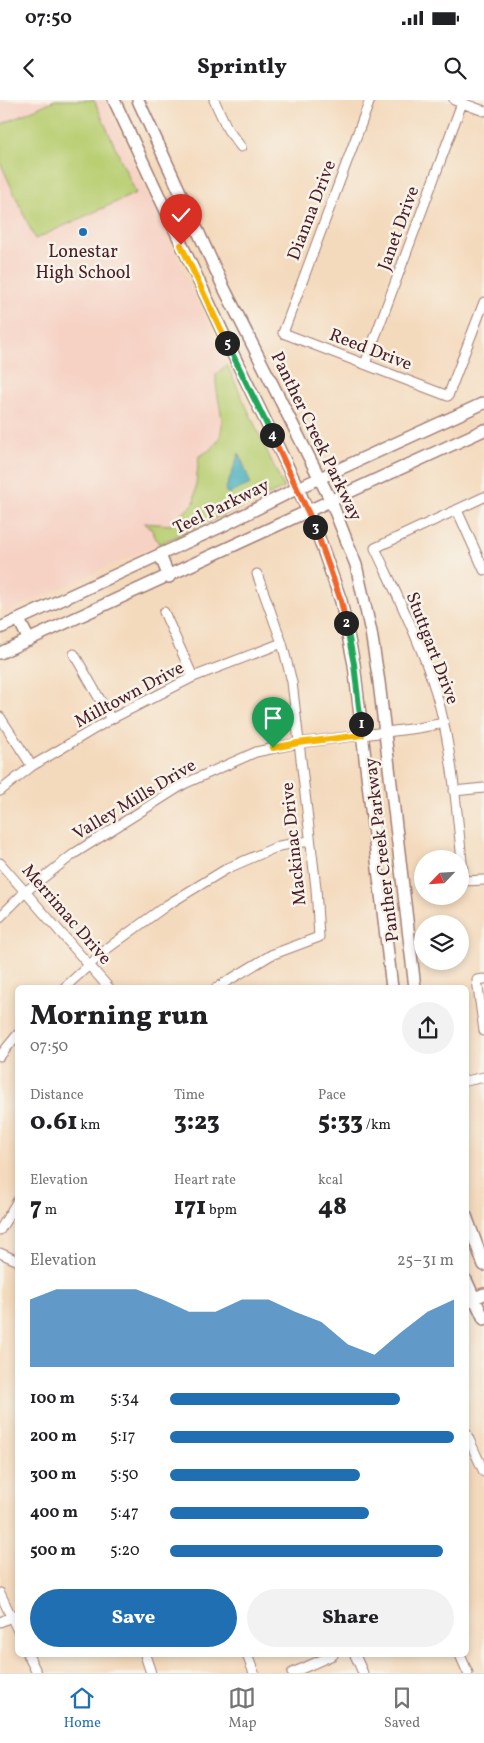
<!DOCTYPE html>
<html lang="en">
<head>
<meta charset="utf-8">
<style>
	body { margin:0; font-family:Vollkorn,serif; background:#f2f2f2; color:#202124; height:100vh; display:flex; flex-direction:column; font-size:19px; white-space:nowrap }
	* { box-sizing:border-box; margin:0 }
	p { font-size:16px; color:#757577 }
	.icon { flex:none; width:28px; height:28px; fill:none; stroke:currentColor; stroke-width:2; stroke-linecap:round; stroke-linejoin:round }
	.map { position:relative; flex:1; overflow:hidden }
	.drawer { position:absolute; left:15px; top:885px; width:454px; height:672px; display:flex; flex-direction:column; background:#fff; border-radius:8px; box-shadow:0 2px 8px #0003 }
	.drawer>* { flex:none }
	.needle { width:32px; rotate:245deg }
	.buttons { position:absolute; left:414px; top:750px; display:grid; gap:10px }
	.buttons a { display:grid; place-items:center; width:55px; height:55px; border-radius:50%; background:#fff; box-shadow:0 2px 8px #0003; font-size:25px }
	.pin { position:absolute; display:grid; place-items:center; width:42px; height:42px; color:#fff; margin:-51px -21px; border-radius:50% 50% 50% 0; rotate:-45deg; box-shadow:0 0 5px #0007 }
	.pin .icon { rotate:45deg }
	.km { position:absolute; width:25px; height:25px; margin:-12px; border-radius:50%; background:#222; color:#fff; font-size:14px; line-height:25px; text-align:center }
	.round { display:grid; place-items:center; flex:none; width:52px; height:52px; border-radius:26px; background:#f2f2f2 }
	.summary { display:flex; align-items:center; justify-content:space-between; height:85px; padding:0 15px }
	h1 { font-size:28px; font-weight:800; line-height:38px }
	.metrics { display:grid; grid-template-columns:repeat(3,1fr); gap:8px; height:85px; padding:5px 15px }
	.metrics div { display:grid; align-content:center }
	.metrics b { font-size:25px; font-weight:800 }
	.metrics small { font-size:14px; font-weight:400 }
	.metrics p { font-size:14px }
	.chart { height:140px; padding:10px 15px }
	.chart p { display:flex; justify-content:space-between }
	.chart svg { width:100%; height:90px; margin-top:5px; fill:#1f6fb2; opacity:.7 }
	.action { display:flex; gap:10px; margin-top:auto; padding:10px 15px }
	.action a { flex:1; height:58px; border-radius:30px; background:#1f6fb2; color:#fff; font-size:20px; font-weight:800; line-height:58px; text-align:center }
	.action a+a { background:#f2f2f2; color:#202124 }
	ul { padding:0 15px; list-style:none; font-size:16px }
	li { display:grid; grid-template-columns:80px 60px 1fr; align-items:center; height:38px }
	li i { height:12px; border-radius:6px; background:#1f6fb2 }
	.status { display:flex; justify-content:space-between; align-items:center; height:35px; padding:0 25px; background:#fff; direction:ltr }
	.status svg { height:14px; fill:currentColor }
	header { display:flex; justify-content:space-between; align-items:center; height:65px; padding:0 15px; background:#fff; font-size:22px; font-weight:800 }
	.tab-bar { display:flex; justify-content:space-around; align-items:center; height:70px; border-top:1px solid #e0e0e0; background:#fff; font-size:14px; color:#757577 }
	.tab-bar a { display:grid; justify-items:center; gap:2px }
	.tab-bar .current { color:#1f6fb2 }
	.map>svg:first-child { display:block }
	.built { fill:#f6d2c4 }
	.green { fill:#b9cf73; stroke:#82774f }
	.water { fill:#3ba9ba; stroke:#426472 }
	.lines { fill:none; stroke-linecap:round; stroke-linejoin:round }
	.street-casing { stroke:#9f7c74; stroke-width:11 }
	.secondary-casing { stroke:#9f7c74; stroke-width:14 }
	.street { stroke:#fff; stroke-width:9 }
	.secondary { stroke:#fff; stroke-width:11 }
	.split-1-casing { stroke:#fff; stroke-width:10 }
	.split-2-casing { stroke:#fff; stroke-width:10 }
	.split-3-casing { stroke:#fff; stroke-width:10 }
	.split-4-casing { stroke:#fff; stroke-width:10 }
	.split-5-casing { stroke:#fff; stroke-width:10 }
	.split-6-casing { stroke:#fff; stroke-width:10 }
	.split-1 { stroke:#f5b400; stroke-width:6 }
	.split-2 { stroke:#22a559; stroke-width:6 }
	.split-3 { stroke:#f0652b; stroke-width:6 }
	.split-4 { stroke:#f0652b; stroke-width:6 }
	.split-5 { stroke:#22a559; stroke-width:6 }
	.split-6 { stroke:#f5b400; stroke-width:6 }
	.poi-dot { fill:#1f6fb2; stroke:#f7f3e8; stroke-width:2 }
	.labels { text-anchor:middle; stroke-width:5; stroke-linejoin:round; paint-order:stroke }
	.street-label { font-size:18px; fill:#4a1f2b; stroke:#f7f3e8 }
	.poi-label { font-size:18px; fill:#4a1f2b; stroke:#f7f3e8 }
</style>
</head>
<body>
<div class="status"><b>07:50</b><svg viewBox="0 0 49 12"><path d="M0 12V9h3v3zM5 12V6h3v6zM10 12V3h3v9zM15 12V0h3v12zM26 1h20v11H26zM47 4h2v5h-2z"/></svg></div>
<header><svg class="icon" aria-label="back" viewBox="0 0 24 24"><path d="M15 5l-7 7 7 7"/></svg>Sprintly<svg class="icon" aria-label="search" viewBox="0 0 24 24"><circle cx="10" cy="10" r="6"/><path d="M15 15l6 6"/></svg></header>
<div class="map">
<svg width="484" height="1573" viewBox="0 0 484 1573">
	<rect width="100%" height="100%" fill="#f7f3e8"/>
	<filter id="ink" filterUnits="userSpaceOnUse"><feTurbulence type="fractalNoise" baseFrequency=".02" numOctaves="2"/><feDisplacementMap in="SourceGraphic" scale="10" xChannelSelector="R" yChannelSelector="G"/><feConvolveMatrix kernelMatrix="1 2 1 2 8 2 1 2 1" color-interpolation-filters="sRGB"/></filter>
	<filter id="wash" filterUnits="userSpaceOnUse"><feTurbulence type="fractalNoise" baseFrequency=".0096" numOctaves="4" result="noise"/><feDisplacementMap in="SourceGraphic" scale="20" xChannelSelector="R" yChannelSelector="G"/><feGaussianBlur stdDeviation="1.12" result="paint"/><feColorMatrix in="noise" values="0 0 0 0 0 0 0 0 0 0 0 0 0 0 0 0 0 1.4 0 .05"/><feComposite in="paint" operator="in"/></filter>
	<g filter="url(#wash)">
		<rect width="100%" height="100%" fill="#f4dabd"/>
		<path class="built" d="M 0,0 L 104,0 L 284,388 L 5,513 L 0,502 Z"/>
		<path class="green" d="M 55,0 L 94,0 L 136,93 L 35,139 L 0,62 L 0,25 Z
			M 227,265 L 284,388 L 159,444 L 150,427 L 144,423 L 171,425 L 194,403 L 199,356 C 239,338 214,305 216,274 Z"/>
		<path class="water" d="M 239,353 L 251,384 L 228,394 L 225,391 Z"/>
	</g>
	<g filter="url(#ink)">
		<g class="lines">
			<defs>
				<path id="street" d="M 214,0 L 228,30 L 241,47
					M 370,0 L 283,233 L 448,296 L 484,202
					M 454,0 L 484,11
					M 365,264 L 462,3
					M 484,397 L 375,448 C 399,500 426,552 440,607 C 454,663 458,725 464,781 L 484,780
					M 457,410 L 484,470
					M 164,512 L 193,577
					M 74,554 L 111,619
					M 0,617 L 32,666
					M 0,691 L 32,666 L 111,619 L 193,577 L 282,543
					M 454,691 L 484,688
					M 0,763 L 109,888
					M 0,817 L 25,792 L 75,753 L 184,684 L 256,652 L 298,643 L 418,628 L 444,623
					M 484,879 L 477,880 L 484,931
					M 64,888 L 108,848 L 167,805 L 228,768 L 279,746 L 310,741
					M 216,888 L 271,855 L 319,837 L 316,788 L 292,582 L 282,543 L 257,474
					M 0,956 L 18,934
					M 466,981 L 484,977
					M 0,1130 L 18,1100
					M 0,1153 L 18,1161
					M 466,1333 L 484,1372
					M 0,1493 L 18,1531
					M 0,1522 L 18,1514
					M 28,1555 L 37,1573
					M 145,1555 L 151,1573
					M 247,1555 L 254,1573
					M 355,1555 L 363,1573
					M 460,1555 L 468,1573
					M 292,1573 L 333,1555"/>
				<path id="secondary" d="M 114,0 L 232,252 L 298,388 L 319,438 L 341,501 L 354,564 L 392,888
					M 138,0 L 223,186 L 331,401 L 356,465 L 371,532 L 379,582 L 415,888
					M 160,455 L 169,477
					M 19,520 L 29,540
					M 0,528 L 220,427 L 298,388 L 484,303
					M 0,553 L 484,330
					M 466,1116 L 484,1165
					M 466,1180 L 484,1219
					M 466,1202 L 484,1194"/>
			</defs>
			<use href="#street" class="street-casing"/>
			<use href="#secondary" class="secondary-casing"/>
			<use href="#street" class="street"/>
			<use href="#secondary" class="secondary"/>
		</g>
	</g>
	<g class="lines" filter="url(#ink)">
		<defs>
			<path id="split-1" d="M 273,648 L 298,643 L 362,635 L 361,624"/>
			<path id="split-2" d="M 346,523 L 354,564 L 361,624"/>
			<path id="split-3" d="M 315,427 L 341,501 L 346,523"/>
			<path id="split-4" d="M 272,335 L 315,427"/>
			<path id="split-5" d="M 227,243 L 272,335"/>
			<path id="split-6" d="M 181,145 L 227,243"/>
		</defs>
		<use href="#split-1" class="split-1-casing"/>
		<use href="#split-2" class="split-2-casing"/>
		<use href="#split-3" class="split-3-casing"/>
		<use href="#split-4" class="split-4-casing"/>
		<use href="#split-5" class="split-5-casing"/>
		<use href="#split-6" class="split-6-casing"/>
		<use href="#split-1" class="split-1"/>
		<use href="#split-2" class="split-2"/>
		<use href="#split-3" class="split-3"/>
		<use href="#split-4" class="split-4"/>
		<use href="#split-5" class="split-5"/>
		<use href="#split-6" class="split-6"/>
	</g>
	<circle class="poi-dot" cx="83" cy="132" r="5"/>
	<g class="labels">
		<g class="street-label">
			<text transform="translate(311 110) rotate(-69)" y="6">Dianna Drive</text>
			<text transform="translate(398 128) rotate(-70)" y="6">Janet Drive</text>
			<text transform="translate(371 249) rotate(21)" y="6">Reed Drive</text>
			<text transform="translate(317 336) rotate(64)" y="6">Panther Creek Parkway</text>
			<text transform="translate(221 406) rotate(-26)" y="6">Teel Parkway</text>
			<text transform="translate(433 548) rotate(69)" y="6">Stuttgart Drive</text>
			<text transform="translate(129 594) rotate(-28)" y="6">Milltown Drive</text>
			<text transform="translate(134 699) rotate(-31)" y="6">Valley Mills Drive</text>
			<text transform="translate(293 744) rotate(-96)" y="6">Mackinac Drive</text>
			<text transform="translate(381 750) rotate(-97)" y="6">Panther Creek Parkway</text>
			<text transform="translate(67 814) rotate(49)" y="6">Merrimac Drive</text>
		</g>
		<g class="poi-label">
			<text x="83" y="157">Lonestar<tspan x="83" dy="21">High School</tspan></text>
		</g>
	</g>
</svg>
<div class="buttons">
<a><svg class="needle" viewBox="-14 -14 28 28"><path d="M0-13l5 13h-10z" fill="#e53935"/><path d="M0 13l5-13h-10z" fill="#757577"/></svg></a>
<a><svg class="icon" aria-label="layers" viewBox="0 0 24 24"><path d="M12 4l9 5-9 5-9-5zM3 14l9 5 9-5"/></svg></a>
</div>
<div class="pin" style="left:273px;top:648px;background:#1e9e55"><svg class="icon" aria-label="arrive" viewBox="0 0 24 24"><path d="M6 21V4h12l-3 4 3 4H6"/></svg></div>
<div class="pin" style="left:181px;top:145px;background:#d93025"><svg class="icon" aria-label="check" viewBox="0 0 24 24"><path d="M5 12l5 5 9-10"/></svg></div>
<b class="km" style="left:361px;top:624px">1</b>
<b class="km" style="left:346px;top:523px">2</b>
<b class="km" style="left:315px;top:427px">3</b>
<b class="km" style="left:272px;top:335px">4</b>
<b class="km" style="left:227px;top:243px">5</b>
<section class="drawer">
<div class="summary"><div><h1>Morning run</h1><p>07:50</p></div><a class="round"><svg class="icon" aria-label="share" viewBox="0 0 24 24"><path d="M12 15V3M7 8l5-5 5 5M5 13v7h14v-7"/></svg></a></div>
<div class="metrics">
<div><p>Distance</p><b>0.61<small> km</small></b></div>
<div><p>Time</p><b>3:23</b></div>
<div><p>Pace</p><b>5:33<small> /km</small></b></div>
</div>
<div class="metrics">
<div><p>Elevation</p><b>7<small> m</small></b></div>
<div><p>Heart rate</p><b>171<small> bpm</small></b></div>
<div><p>kcal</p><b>48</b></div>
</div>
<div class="chart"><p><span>Elevation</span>25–31 m</p>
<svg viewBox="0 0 160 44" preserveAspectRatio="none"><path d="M0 44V11L10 6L20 6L30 6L40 6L50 11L60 17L70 17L80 11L90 11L100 17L110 22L120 33L130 38L140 27L150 17L160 11V44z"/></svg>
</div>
<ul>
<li><b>100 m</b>5:34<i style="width:81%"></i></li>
<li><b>200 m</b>5:17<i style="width:100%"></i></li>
<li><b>300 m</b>5:50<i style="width:67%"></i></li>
<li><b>400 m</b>5:47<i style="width:70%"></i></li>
<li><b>500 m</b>5:20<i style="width:96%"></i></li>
</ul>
<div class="action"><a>Save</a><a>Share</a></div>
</section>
</div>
<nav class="tab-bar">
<a class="current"><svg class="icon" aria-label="home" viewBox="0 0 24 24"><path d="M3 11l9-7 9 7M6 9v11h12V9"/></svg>Home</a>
<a><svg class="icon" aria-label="map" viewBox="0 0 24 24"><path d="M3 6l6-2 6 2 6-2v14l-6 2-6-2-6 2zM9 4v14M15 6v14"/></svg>Map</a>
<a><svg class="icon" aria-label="saved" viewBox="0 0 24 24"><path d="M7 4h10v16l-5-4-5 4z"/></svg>Saved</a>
</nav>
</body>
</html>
